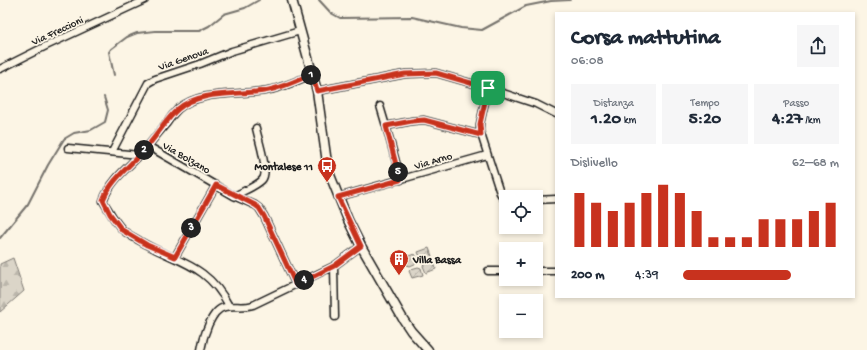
<!DOCTYPE html>
<html lang="it">
<head>
<meta charset="utf-8">
<style>
	body { margin:0; font-family:"Gochi Hand",sans-serif; background:#f6f6f7; color:#1f2937; height:100vh; display:flex; flex-direction:column; font-size:15px; white-space:nowrap }
	* { box-sizing:border-box; margin:0 }
	p { font-size:13px; color:#747a83 }
	.icon { flex:none; width:22px; height:22px; fill:none; stroke:currentColor; stroke-width:2; stroke-linecap:round; stroke-linejoin:round }
	.map { position:relative; flex:1; overflow:hidden }
	.panel { position:absolute; left:555px; top:12px; width:300px; height:286px; display:flex; flex-direction:column; background:#fff; border-radius:0px; box-shadow:0 2px 6px #0003 }
	.panel>* { flex:none }
	.buttons { position:absolute; left:499px; top:190px; display:grid; gap:8px }
	.buttons a { display:grid; place-items:center; width:44px; height:44px; border-radius:0px; background:#fff; box-shadow:0 2px 6px #0003; font-size:20px }
	.pin { position:absolute; display:grid; place-items:center; width:34px; height:34px; color:#fff; margin:-17px; border-radius:8px; box-shadow:0 2px 6px #0006 }
	.km { position:absolute; width:20px; height:20px; margin:-10px; border-radius:50%; background:#222; color:#fff; font-size:11px; line-height:20px; text-align:center }
	.round { display:grid; place-items:center; flex:none; width:42px; height:42px; border-radius:0px; background:#f6f6f7 }
	.summary { display:flex; align-items:center; justify-content:space-between; height:68px; padding:0 16px }
	h1 { font-size:22px; font-weight:800; line-height:30px }
	.figures { display:grid; grid-template-columns:repeat(3,1fr); gap:6px; height:68px; padding:4px 16px }
	.figures div { display:grid; align-content:center; border-radius:0px; background:#f6f6f7; text-align:center }
	.figures b { font-size:17px; font-weight:800 }
	.figures small { font-size:11px; font-weight:400 }
	.figures p { font-size:11px }
	.chart { height:112px; padding:8px 16px }
	.chart p { display:flex; justify-content:space-between }
	.chart svg { width:100%; height:72px; margin-top:4px; stroke:#c8321e; stroke-width:6 }
	ul { padding:0 16px; list-style:none; font-size:13px }
	li { display:grid; grid-template-columns:64px 48px 1fr; align-items:center; height:30px }
	li i { height:10px; border-radius:5px; background:#c8321e }
	.map>svg:first-child { display:block }
	.forest { fill:url(#forest-firs); stroke:#7c7872 }
	.garden { fill:url(#garden-furrows); stroke:#7c7872 }
	.lines { fill:none; stroke-linecap:round; stroke-linejoin:round }
	.stream { stroke:#75726c; stroke-width:2 }
	.minor-casing { stroke:#1c1c1c; stroke-width:9 }
	.tertiary-casing { stroke:#1c1c1c; stroke-width:11 }
	.minor { stroke:#fcf5e5; stroke-width:6 }
	.tertiary { stroke:#fcf5e5; stroke-width:8 }
	.route-casing { stroke:#fff; stroke-width:8 }
	.route { stroke:#c8321e; stroke-width:5 }
	.labels { text-anchor:middle; stroke-width:3.5; stroke-linejoin:round; paint-order:stroke }
	.street-label { font-size:11px; fill:#1c1c1c; stroke:#fcf5e5 }
	.poi-label { font-size:11px; font-weight:bold; fill:#1c1c1c; stroke:#fcf5e5; text-anchor:end }
</style>
</head>
<body>
<div class="map">
<svg width="867" height="350" viewBox="0 0 867 350">
	<defs>
		<pattern id="forest-firs" width="22" height="20" patternUnits="userSpaceOnUse"><rect width="22" height="20" fill="#dbd5c8"/><path d="M5 1l3.5 6h-7zM16 11l3.5 6h-7z" fill="#bbb6ab"/></pattern>
		<pattern id="garden-furrows" width="10" height="10" patternUnits="userSpaceOnUse"><rect width="10" height="10" fill="#dbd5c8"/><path d="M-1 1l2-2M0 10L10 0M9 11l2-2" fill="none" stroke="#bbb6ab"/></pattern>
	</defs>
	<rect width="100%" height="100%" fill="#fcf5e5"/>
	<filter id="ink" filterUnits="userSpaceOnUse"><feTurbulence type="fractalNoise" baseFrequency=".025" numOctaves="2"/><feDisplacementMap in="SourceGraphic" scale="8" xChannelSelector="R" yChannelSelector="G"/><feConvolveMatrix kernelMatrix="1 2 1 2 8 2 1 2 1" color-interpolation-filters="sRGB"/></filter>
	<g filter="url(#ink)">
		<path class="forest" d="M 13,258 L 24,291 L 0,312 L 0,264 Z"/>
		<path class="garden" d="M 429,248 L 432,256 L 430,258 L 424,260 L 421,259 L 418,252 Z
			M 415,254 L 418,260 L 417,263 L 410,266 L 407,265 L 405,257 Z
			M 431,261 L 434,262 L 436,269 L 426,273 L 423,266 L 424,263 Z
			M 418,267 L 421,268 L 423,275 L 412,278 L 409,271 L 411,269 Z"/>
		<g class="lines">
			<path class="stream" d="M 319,0 L 331,13 L 340,18 L 412,17 L 461,28 L 482,30 L 526,6 L 551,1 L 570,0
				M 114,75 L 109,52 L 111,49 L 127,37 L 137,33 L 155,31 L 199,31 L 209,26 L 224,14 L 245,8 L 259,0
				M 0,238 L 28,204 L 48,165 L 64,139 L 74,133 L 91,130 L 105,122 L 108,110 L 104,97"/>
			<defs>
				<path id="minor" d="M 0,69 L 46,46 L 145,0
					M 488,88 L 480,124 L 480,131 L 500,193 L 503,198 L 506,200
					M 317,91 L 405,74 L 436,73 L 488,88 L 536,104 L 556,114
					M 380,106 L 386,126
					M 148,146 L 234,196 L 255,205 L 259,208 L 264,216 L 296,285
					M 68,148 L 139,155
					M 112,152 L 148,83 L 155,79 L 200,64 L 232,51 L 300,31
					M 401,180 L 386,126 L 412,121 L 424,120 L 481,135
					M 234,196 C 243,191 255,187 262,180 C 270,172 258,139 256,128
					M 338,197 L 487,155
					M 536,200 L 556,199
					M 175,257 L 216,185
					M 334,266 L 335,317
					M 488,271 L 506,271
					M 536,271 L 556,271
					M 229,306 C 207,263 177,263 140,241 C 134,237 126,234 122,229 C 114,221 109,210 103,201 C 110,181 127,168 141,154 C 150,144 158,133 167,123 C 170,118 174,113 178,109 C 201,89 241,96 269,90 C 284,87 299,80 313,74
					M 201,350 C 203,338 211,309 225,307 C 234,305 243,308 253,305 L 334,266 L 361,246"/>
				<path id="tertiary" d="M 292,0 L 317,91 L 328,170 L 348,220 L 361,246 L 403,319 L 411,331 L 428,350"/>
			</defs>
			<use href="#minor" class="minor-casing"/>
			<use href="#tertiary" class="tertiary-casing"/>
			<use href="#minor" class="minor"/>
			<use href="#tertiary" class="tertiary"/>
		</g>
	</g>
	<g class="lines" filter="url(#ink)">
		<defs>
			<path id="route" d="M 436,73 L 488,88 L 480,124 L 481,135 L 424,120 L 412,121 L 386,126 L 400,180 L 338,197 L 361,246 L 334,266 L 296,285 L 264,216 L 259,208 L 255,205 L 216,185 L 175,257 L 147,245 L 122,230 L 110,214 L 103,200 C 111,180 129,167 143,151 C 155,139 166,119 178,109 C 201,89 242,96 269,90 C 284,87 298,80 312,74 L 317,91 L 405,74 Z"/>
		</defs>
		<use href="#route" class="route-casing"/>
		<use href="#route" class="route"/>
	</g>
	<defs>
		<symbol id="bus-pin" viewBox="-11 -11 22 30"><path d="M0 17L-7.5 6A9.5 9.5 0 1 1 7.5 6Z" fill="#c8321e" stroke="#fcf5e5"/><path d="M-5-6H5V4H4V6H2V4H-2V6H-4V4H-5ZM-3.5-4V0h7V-4ZM-3.5 1.2v1.5H-2V1.2ZM2 1.2v1.5H3.5V1.2Z" fill="#fff"/></symbol>
		<symbol id="building-pin" viewBox="-11 -11 22 30"><path d="M0 17L-7.5 6A9.5 9.5 0 1 1 7.5 6Z" fill="#c8321e" stroke="#fcf5e5"/><path d="M-4-6H4V6H1V3H-1V6H-4ZM-2.5-4.3h1.7v1.8h-1.7ZM.8-4.3h1.7v1.8H.8ZM-2.5-1h1.7V.8h-1.7ZM.8-1h1.7V.8H.8Z" fill="#fff"/></symbol>
	</defs>
	<g fill-rule="evenodd">
		<use href="#bus-pin" x="316" y="155" width="22" height="30"/>
		<use href="#building-pin" x="388" y="248" width="22" height="30"/>
	</g>
	<g class="labels">
		<g class="street-label">
			<text transform="translate(57 30) rotate(-25)" y="4">Via Freccioni</text>
			<text transform="translate(183 58) rotate(-19)" y="4">Via Genova</text>
			<text transform="translate(187 157) rotate(30)" y="4">Via Bolzano</text>
			<text transform="translate(433 160) rotate(-16)" y="4">Via Arno</text>
		</g>
		<g class="poi-label">
			<text x="313" y="170">Montalese 11</text>
			<text x="413" y="263" text-anchor="start">Villa Bassa</text>
		</g>
	</g>
</svg>
<div class="buttons">
<a><svg class="icon" aria-label="locate" viewBox="0 0 24 24"><circle cx="12" cy="12" r="6"/><path d="M12 2v4M12 18v4M2 12h4M18 12h4"/></svg></a>
<a>+</a>
<a>−</a>
</div>
<div class="pin" style="left:488px;top:88px;background:#1e9e55"><svg class="icon" aria-label="arrive" viewBox="0 0 24 24"><path d="M6 21V4h12l-3 4 3 4H6"/></svg></div>
<b class="km" style="left:311px;top:75px">1</b>
<b class="km" style="left:144px;top:150px">2</b>
<b class="km" style="left:191px;top:228px">3</b>
<b class="km" style="left:304px;top:280px">4</b>
<b class="km" style="left:398px;top:172px">5</b>
<section class="panel">
<div class="summary"><div><h1>Corsa mattutina</h1><p>06:08</p></div><a class="round"><svg class="icon" aria-label="share" viewBox="0 0 24 24"><path d="M12 15V3M7 8l5-5 5 5M5 13v7h14v-7"/></svg></a></div>
<div class="figures">
<div><p>Distanza</p><b>1.20<small> km</small></b></div>
<div><p>Tempo</p><b>5:20</b></div>
<div><p>Passo</p><b>4:27<small> /km</small></b></div>
</div>
<div class="chart"><p><span>Dislivello</span>62–68 m</p>
<svg viewBox="0 0 160 44" preserveAspectRatio="none"><path d="M5 44V11M15 44V17M25 44V22M35 44V17M45 44V11M55 44V6M65 44V11M75 44V22M85 44V38M95 44V38M105 44V38M115 44V27M125 44V27M135 44V27M145 44V22M155 44V17"/></svg>
</div>
<ul>
<li><b>200 m</b>4:39<i style="width:69%"></i></li>
</ul>
</section>
</div>
</body>
</html>
